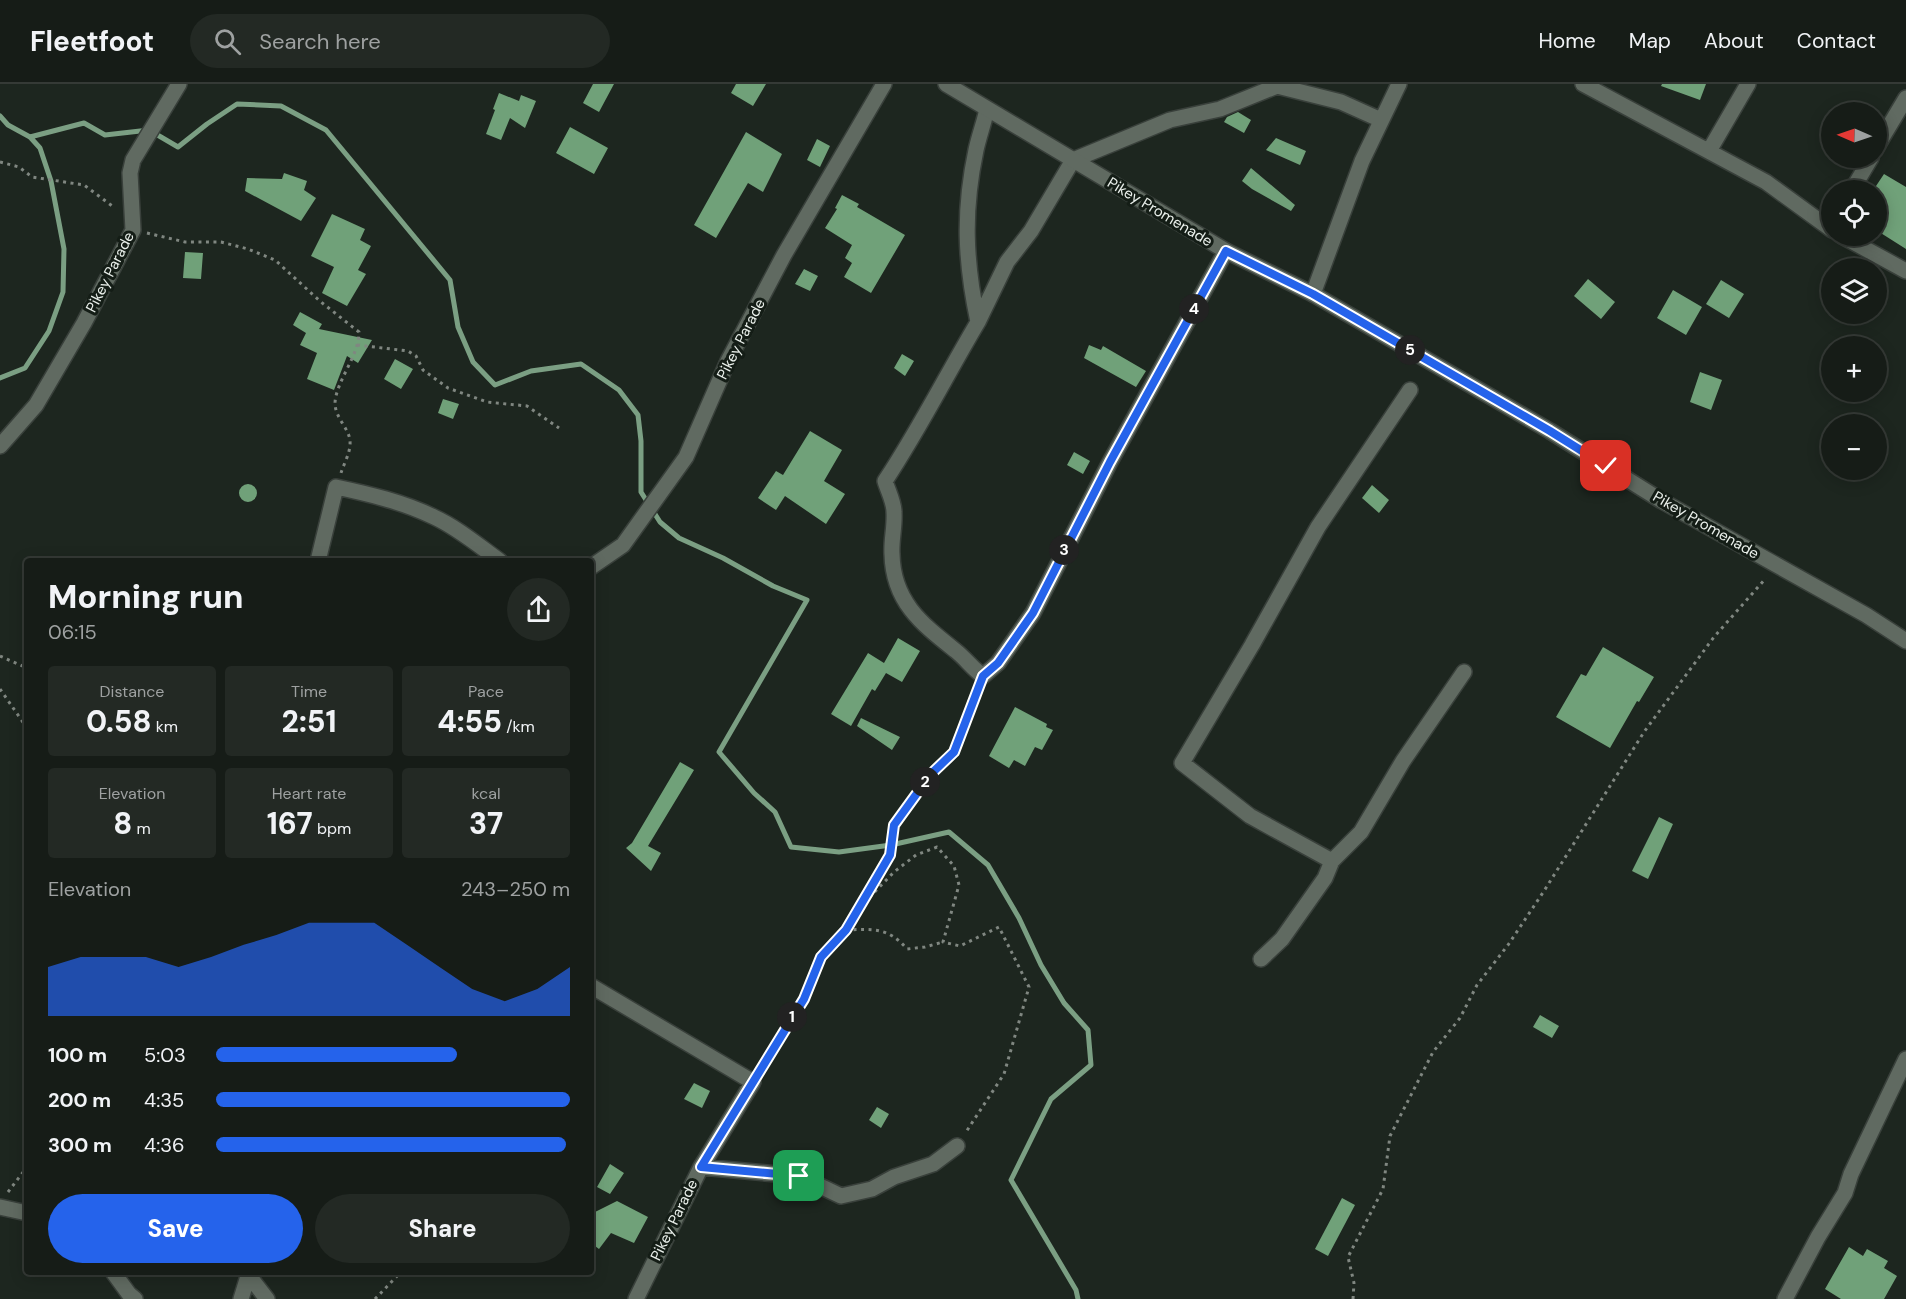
<!DOCTYPE html>
<html lang="en">
<head>
<meta charset="utf-8">
<style>
	body { margin:0; font-family:"DM Sans",sans-serif; background:#232924; color:#f1f3f6; height:100vh; display:flex; flex-direction:column; font-size:22px; white-space:nowrap }
	* { box-sizing:border-box; margin:0 }
	p { font-size:20px; color:#9ea1a1 }
	.icon { flex:none; width:33px; height:33px; fill:none; stroke:currentColor; stroke-width:2; stroke-linecap:round; stroke-linejoin:round }
	.map { position:relative; flex:1; overflow:hidden }
	.side { position:absolute; left:24px; top:474px; width:570px; height:717px; display:flex; flex-direction:column; background:#161c17; border-radius:6px; box-shadow:0 3px 15px #0003,0 0 0 2px #353a36 }
	.side>* { flex:none }
	.needle { width:39px; rotate:272deg }
	.buttons { position:absolute; left:1821px; top:18px; display:grid; gap:12px }
	.buttons a { display:grid; place-items:center; width:66px; height:66px; border-radius:50%; background:#161c17; box-shadow:0 3px 15px #0003,0 0 0 2px #353a36; font-size:30px }
	.pin { position:absolute; display:grid; place-items:center; width:51px; height:51px; color:#fff; margin:-26px; border-radius:12px; box-shadow:0 3px 9px #0006 }
	.km { position:absolute; width:30px; height:30px; margin:-15px; border-radius:50%; background:#222; color:#fff; font-size:16px; line-height:30px; text-align:center }
	.round { display:grid; place-items:center; flex:none; width:63px; height:63px; border-radius:32px; background:#232924 }
	.head { display:flex; align-items:center; justify-content:space-between; height:102px; padding:0 24px }
	h1 { font-size:33px; font-weight:800; line-height:45px }
	.metrics { display:grid; grid-template-columns:repeat(3,1fr); gap:9px; height:102px; padding:6px 24px }
	.metrics div { display:grid; align-content:center; border-radius:6px; background:#232924; text-align:center }
	.metrics b { font-size:30px; font-weight:800 }
	.metrics small { font-size:16px; font-weight:400 }
	.metrics p { font-size:16px }
	.chart { height:168px; padding:12px 24px }
	.chart p { display:flex; justify-content:space-between }
	.chart svg { width:100%; height:108px; margin-top:6px; fill:#2563eb; opacity:.7 }
	.action { display:flex; gap:12px; margin-top:auto; padding:12px 24px }
	.action a { flex:1; height:69px; border-radius:36px; background:#2563eb; color:#fff; font-size:24px; font-weight:800; line-height:69px; text-align:center }
	.action a+a { background:#232924; color:#f1f3f6 }
	ul { padding:0 24px; list-style:none; font-size:20px }
	li { display:grid; grid-template-columns:96px 72px 1fr; align-items:center; height:45px }
	li i { height:15px; border-radius:8px; background:#2563eb }
	header { display:flex; align-items:center; gap:36px; box-sizing:border-box; height:84px; padding:0 30px; background:#161c17; border-bottom:2px solid #353a36 }
	header strong { font-size:28px }
	nav { display:flex; gap:33px; margin-inline-start:auto; font-size:21px }
	.search { width:420px; height:54px; background:#232924; display:flex; align-items:center; gap:15px; box-sizing:border-box; padding:0 21px; border-radius:33px; color:#9ea1a1; font-size:22px }
	.map>svg:first-child { display:block }
	.lines { fill:none; stroke-linecap:round; stroke-linejoin:round }
	.stream { stroke:#7b9f83; stroke-width:5 }
	.building { fill:#70a179 }
	.street-casing { stroke:#39403b; stroke-width:18 }
	.secondary-casing { stroke:#39403b; stroke-width:18 }
	.path { stroke:#808781; stroke-width:3; stroke-dasharray:3 4.5; stroke-linecap:butt }
	.street { stroke:#606a61; stroke-width:15 }
	.secondary { stroke:#606a61; stroke-width:15 }
	.route-casing { stroke:#fff; stroke-width:12 }
	.route { stroke:#2563eb; stroke-width:8 }
	.labels { text-anchor:middle; stroke-width:6; stroke-linejoin:round; paint-order:stroke }
	.street-label { font-size:15px; fill:#eaf0eb; stroke:#141d16 }
</style>
</head>
<body>
<header>
<strong>Fleetfoot</strong>
<div class="search"><svg class="icon" aria-label="search" viewBox="0 0 24 24"><circle cx="10" cy="10" r="6"/><path d="M15 15l6 6"/></svg>Search here</div>
<nav><a>Home</a><a>Map</a><a>About</a><a>Contact</a></nav>
</header>
<div class="map">
<svg width="1906" height="1215" viewBox="0 0 1906 1215">
	<rect width="100%" height="100%" fill="#1d261f"/>
	<g class="lines">
		<path class="stream" d="M 0,32 L 8,41 L 30,53 L 40,64 L 51,97 L 64,165 L 63,208 L 49,247 L 25,284 L 0,294
			M 30,53 L 84,39 L 105,51 L 149,46 L 178,63 L 207,40 L 237,20 L 281,22 L 326,46 L 450,196 L 458,243 L 473,278 L 495,301 L 531,287 L 581,280 L 619,306 L 638,331 L 641,357 L 641,408 L 660,438 L 679,454 L 723,474 L 773,502 L 807,516 L 719,668 L 754,709 L 775,728 L 791,763 L 839,768 L 891,761 L 949,748 L 988,781 L 1019,834 L 1041,881 L 1064,919 L 1088,946 L 1091,981 L 1051,1015 L 1011,1096 L 1076,1206 L 1078,1215"/>
	</g>
	<path class="building" d="M 593,0 L 614,0 L 599,28 L 583,19 Z
		M 736,0 L 766,0 L 753,22 L 731,9 Z
		M 1662,0 L 1706,0 L 1700,16 L 1661,2 Z
		M 499,9 L 519,17 L 521,11 L 536,17 L 525,44 L 510,34 L 501,56 L 486,50 L 495,26 L 493,25 Z
		M 1238,28 L 1251,36 L 1244,49 L 1224,38 L 1227,33 Z
		M 570,43 L 608,64 L 594,90 L 556,69 Z
		M 746,48 L 782,70 L 763,108 L 748,99 L 716,154 L 694,141 Z
		M 1276,54 L 1306,67 L 1300,81 L 1266,66 Z
		M 817,55 L 830,62 L 820,83 L 807,76 Z
		M 1251,84 L 1295,121 L 1291,127 L 1252,105 L 1242,97 Z
		M 284,89 L 307,97 L 304,106 L 316,114 L 301,137 L 245,107 L 247,94 L 282,95 Z
		M 1884,90 L 1906,103 L 1906,165 L 1876,146 L 1876,102 Z
		M 842,111 L 859,120 L 857,123 L 905,151 L 871,209 L 844,193 L 852,179 L 845,174 L 852,161 L 825,144 L 837,125 L 835,124 Z
		M 332,130 L 365,145 L 360,156 L 371,162 L 358,186 L 366,190 L 347,222 L 322,209 L 334,183 L 311,172 Z
		M 185,168 L 203,169 L 201,195 L 183,194 Z
		M 804,185 L 818,192 L 810,207 L 795,200 Z
		M 1588,195 L 1615,218 L 1601,235 L 1574,212 Z
		M 1721,196 L 1744,210 L 1729,234 L 1706,220 Z
		M 1673,206 L 1702,223 L 1686,251 L 1657,234 Z
		M 300,228 L 322,240 L 319,245 L 372,256 L 358,279 L 347,272 L 334,306 L 307,295 L 317,269 L 300,261 L 306,249 L 293,241 Z
		M 1089,261 L 1101,266 L 1103,262 L 1146,287 L 1136,303 L 1084,274 Z
		M 902,270 L 914,277 L 905,292 L 894,284 Z
		M 395,275 L 413,285 L 401,305 L 384,295 Z
		M 1700,288 L 1722,296 L 1711,326 L 1690,318 Z
		M 443,315 L 459,320 L 453,335 L 438,329 Z
		M 810,347 L 842,366 L 824,397 L 845,410 L 826,440 L 785,412 L 776,426 L 758,414 L 776,387 L 783,391 Z
		M 1074,368 L 1090,377 L 1083,390 L 1067,381 Z
		M239 409a9 9 0 1 1 18 0a9 9 0 1 1-18 0Z
		M 1372,401 L 1389,416 L 1379,429 L 1362,414 Z
		M 898,554 L 920,567 L 902,598 L 886,589 L 875,607 L 872,605 L 851,642 L 831,630 L 868,569 L 884,579 Z
		M 1603,563 L 1654,593 L 1639,618 L 1637,617 L 1610,664 L 1556,633 L 1581,590 L 1586,592 Z
		M 1015,623 L 1047,640 L 1046,643 L 1053,646 L 1042,666 L 1035,663 L 1025,682 L 1014,676 L 1009,684 L 989,672 Z
		M 861,634 L 900,653 L 892,666 L 857,642 Z
		M 680,678 L 694,686 L 648,762 L 661,769 L 651,787 L 626,764 L 632,759 Z
		M 1659,733 L 1673,740 L 1648,795 L 1632,787 Z
		M 1540,931 L 1559,942 L 1552,954 L 1533,943 Z
		M 694,999 L 710,1007 L 702,1024 L 684,1015 Z
		M 877,1023 L 889,1030 L 881,1044 L 869,1036 Z
		M 610,1080 L 624,1089 L 610,1110 L 597,1103 Z
		M 1342,1114 L 1355,1121 L 1328,1172 L 1315,1165 Z
		M 617,1117 L 648,1133 L 634,1159 L 611,1149 L 599,1165 L 591,1159 L 591,1151 L 595,1145 L 591,1136 L 591,1130 Z
		M 1849,1163 L 1863,1172 L 1867,1165 L 1888,1177 L 1884,1184 L 1897,1192 L 1884,1215 L 1841,1215 L 1825,1205 Z"/>
	<g class="lines">
		<defs>
			<path id="street" d="M 1583,0 L 1766,98 L 1832,146
				M 987,25 C 984,39 979,52 976,66 C 963,127 965,177 978,238 C 947,290 919,346 885,397 C 888,407 894,418 894,428 C 895,443 891,456 892,470 C 893,518 922,540 956,567 C 966,575 973,585 983,592 L 998,579 L 1033,529 L 1110,378 L 1226,167
				M 1876,64 L 1906,14
				M 1709,67 L 1748,0
				M 1852,106 L 1871,74
				M 1842,152 L 1906,187
				M 1313,210 L 1362,77 L 1399,0
				M 978,238 L 1007,178 L 1031,147 L 1073,76 L 1170,36 L 1220,25 L 1277,2 L 1341,18 L 1381,36
				M 0,362 L 36,321 L 84,239 L 133,146 L 130,89 L 133,76 L 179,0
				M 318,477 L 336,403 C 369,410 403,418 434,433 C 458,444 479,462 500,477
				M 591,483 L 623,461 L 686,373 L 728,277 L 784,171 L 884,0
				M 1332,777 L 1250,732 L 1182,679 L 1252,561 L 1318,443 L 1410,306
				M 1261,875 L 1282,855 L 1325,794 L 1332,777 L 1361,748 L 1403,677 L 1464,588
				M 591,902 L 753,998 L 701,1083 L 636,1215
				M 701,1083 L 799,1092 L 841,1112 L 872,1105 L 894,1093 L 933,1080 L 957,1062
				M 0,1123 L 27,1129
				M 113,1188 L 129,1210 L 135,1215
				M 246,1188 L 267,1215
				M 241,1215 L 248,1192
				M 1785,1215 L 1818,1153 L 1845,1109 L 1851,1090 L 1906,975"/>
			<path id="secondary" d="M 946,0 L 1226,167 L 1313,210 L 1550,347 L 1662,417 L 1866,531 L 1906,557"/>
		</defs>
		<use href="#street" class="street-casing"/>
		<use href="#secondary" class="secondary-casing"/>
		<path class="path" d="M 0,78 L 19,83 L 32,93 L 84,101 L 115,124
			M 147,149 L 185,158 L 221,158 L 248,165 L 275,176 L 321,218 L 359,248 C 359,272 336,297 335,319 C 335,334 349,344 350,357 C 351,368 344,379 341,389
			M 357,261 L 408,267 L 416,272 L 423,286 L 448,304 L 487,318 L 527,322 L 559,344
			M 0,572 L 27,584
			M 0,605 L 27,644
			M 863,818 L 890,771 L 894,741 L 931,690 L 954,668 L 978,607
			M 859,824 L 894,788 L 916,771 L 937,763 L 954,782 L 959,801 L 943,858 L 960,862 L 999,843 L 1029,903 L 1004,990 L 966,1048
			M 846,846 C 873,845 888,843 907,865 L 925,863 L 943,858
			M 762,983 L 804,915 L 821,873 L 846,846 L 859,823
			M 8,1108 L 27,1083
			M 375,1215 L 401,1188
			M 1353,1215 L 1354,1199 L 1348,1173 L 1383,1105 L 1390,1052 L 1433,968 L 1460,934 L 1477,901 L 1508,861 L 1544,807 L 1644,648 L 1714,553 L 1766,494"/>
		<use href="#street" class="street"/>
		<use href="#secondary" class="secondary"/>
	</g>
	<g class="lines">
		<defs>
			<path id="route" d="M 799,1092 L 701,1083 L 804,915 L 821,873 L 846,846 L 890,771 L 894,741 L 931,690 L 954,668 L 983,592 L 998,579 L 1033,529 L 1110,378 L 1226,167 L 1313,210 L 1550,347 L 1606,382"/>
		</defs>
		<use href="#route" class="route-casing"/>
		<use href="#route" class="route"/>
	</g>
	<g class="labels">
		<g class="street-label">
			<text transform="translate(1160 128) rotate(31)" y="5">Pikey Promenade</text>
			<text transform="translate(110 188) rotate(-63)" y="5">Pikey Parade</text>
			<text transform="translate(741 255) rotate(-63)" y="5">Pikey Parade</text>
			<text transform="translate(1706 441) rotate(30)" y="5">Pikey Promenade</text>
			<text transform="translate(674 1136) rotate(-64)" y="5">Pikey Parade</text>
		</g>
	</g>
</svg>
<div class="buttons">
<a><svg class="needle" viewBox="-14 -14 28 28"><path d="M0-13l5 13h-10z" fill="#e53935"/><path d="M0 13l5-13h-10z" fill="#9ea1a1"/></svg></a>
<a><svg class="icon" aria-label="locate" viewBox="0 0 24 24"><circle cx="12" cy="12" r="6"/><path d="M12 2v4M12 18v4M2 12h4M18 12h4"/></svg></a>
<a><svg class="icon" aria-label="layers" viewBox="0 0 24 24"><path d="M12 4l9 5-9 5-9-5zM3 14l9 5 9-5"/></svg></a>
<a>+</a>
<a>−</a>
</div>
<div class="pin" style="left:799px;top:1092px;background:#1e9e55"><svg class="icon" aria-label="arrive" viewBox="0 0 24 24"><path d="M6 21V4h12l-3 4 3 4H6"/></svg></div>
<div class="pin" style="left:1606px;top:382px;background:#d93025"><svg class="icon" aria-label="check" viewBox="0 0 24 24"><path d="M5 12l5 5 9-10"/></svg></div>
<b class="km" style="left:792px;top:933px">1</b>
<b class="km" style="left:925px;top:698px">2</b>
<b class="km" style="left:1064px;top:466px">3</b>
<b class="km" style="left:1194px;top:225px">4</b>
<b class="km" style="left:1410px;top:266px">5</b>
<section class="side">
<div class="head"><div><h1>Morning run</h1><p>06:15</p></div><a class="round"><svg class="icon" aria-label="share" viewBox="0 0 24 24"><path d="M12 15V3M7 8l5-5 5 5M5 13v7h14v-7"/></svg></a></div>
<div class="metrics">
<div><p>Distance</p><b>0.58<small> km</small></b></div>
<div><p>Time</p><b>2:51</b></div>
<div><p>Pace</p><b>4:55<small> /km</small></b></div>
</div>
<div class="metrics">
<div><p>Elevation</p><b>8<small> m</small></b></div>
<div><p>Heart rate</p><b>167<small> bpm</small></b></div>
<div><p>kcal</p><b>37</b></div>
</div>
<div class="chart"><p><span>Elevation</span>243–250 m</p>
<svg viewBox="0 0 160 44" preserveAspectRatio="none"><path d="M0 44V24L10 20L20 20L30 20L40 24L50 20L60 15L70 11L80 6L90 6L100 6L110 15L120 24L130 33L140 38L150 33L160 24V44z"/></svg>
</div>
<ul>
<li><b>100 m</b>5:03<i style="width:68%"></i></li>
<li><b>200 m</b>4:35<i style="width:100%"></i></li>
<li><b>300 m</b>4:36<i style="width:99%"></i></li>
</ul>
<div class="action"><a>Save</a><a>Share</a></div>
</section>
</div>
</body>
</html>
